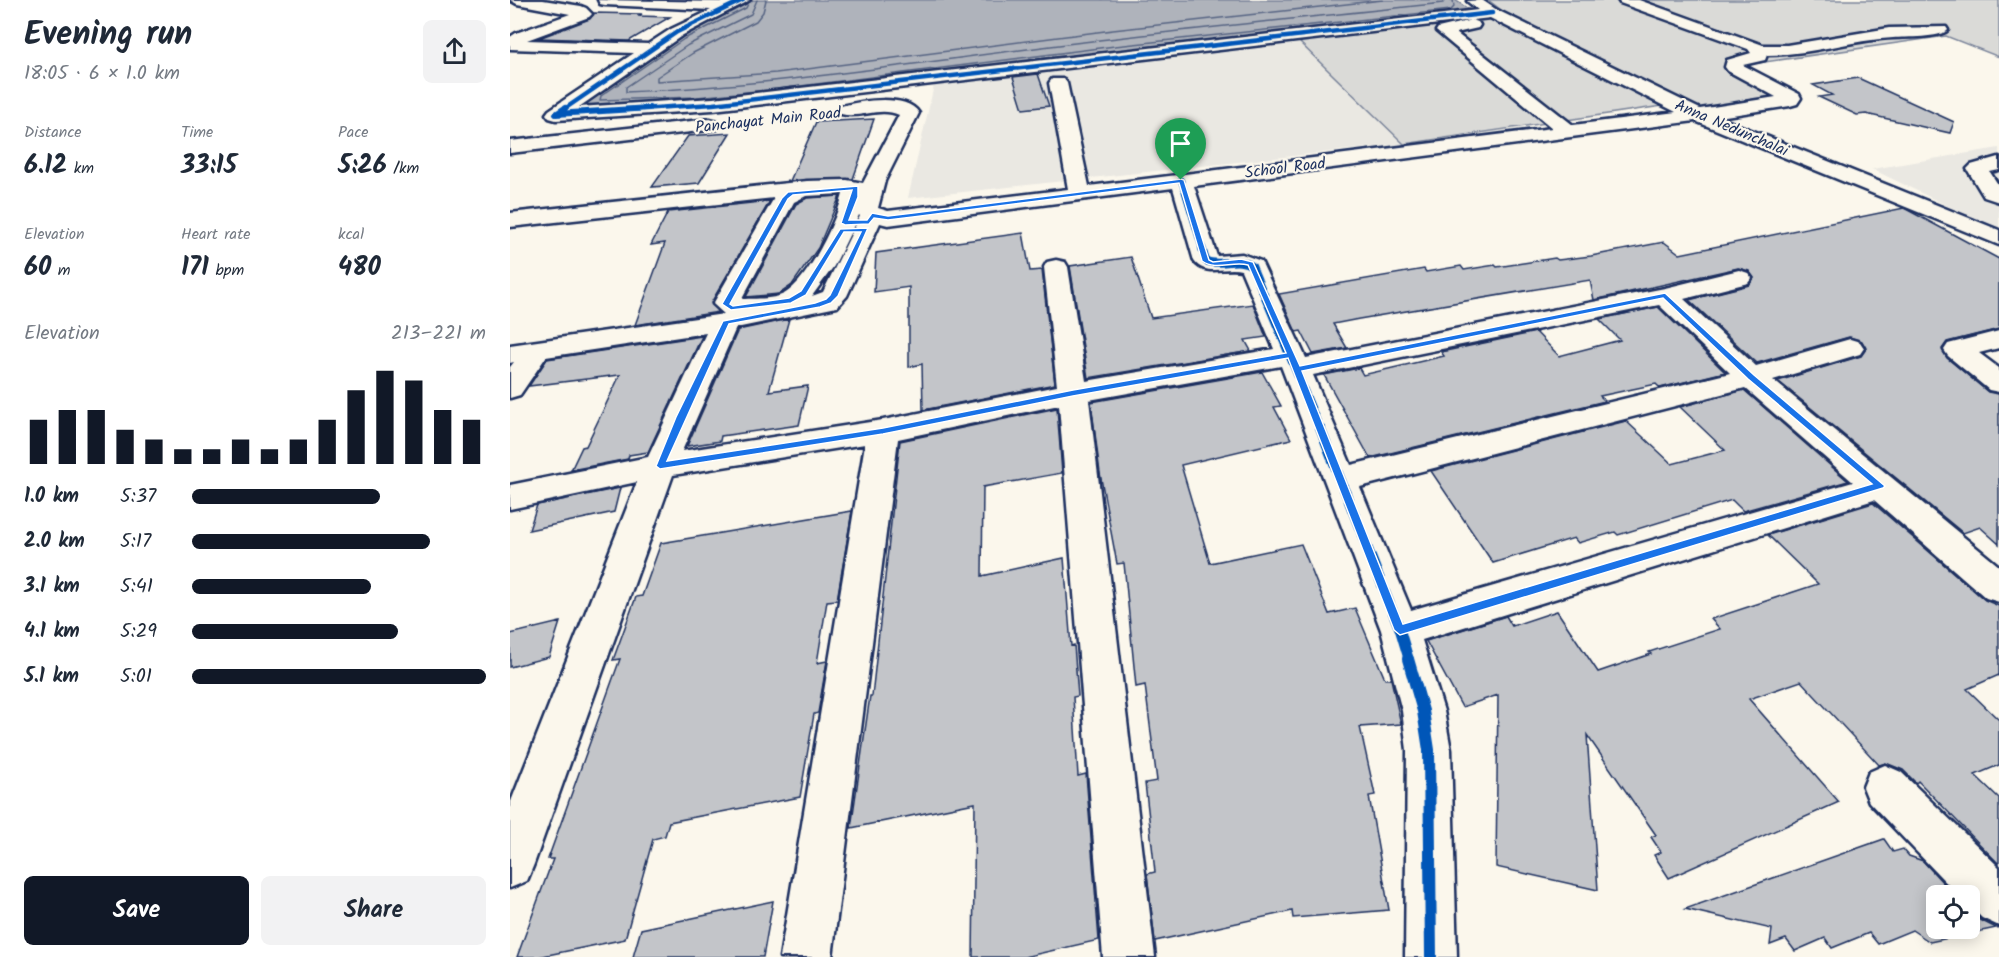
<!DOCTYPE html>
<html lang="en">
<head>
<meta charset="utf-8">
<style>
	body { margin:0; font-family:Kalam,sans-serif; background:#f2f2f3; color:#1f2937; height:100vh; display:flex; flex-direction:column; font-size:22px; white-space:nowrap }
	* { box-sizing:border-box; margin:0 }
	p { font-size:20px; color:#747a83 }
	.icon { flex:none; width:33px; height:33px; fill:none; stroke:currentColor; stroke-width:2; stroke-linecap:round; stroke-linejoin:round }
	.map { position:relative; flex:1; overflow:hidden }
	.sheet { display:flex; flex-direction:column; background:#fff; width:510px }
	.sheet>* { flex:none }
	.buttons { position:absolute; left:1416px; top:885px; display:grid; gap:12px }
	.buttons a { display:grid; place-items:center; width:54px; height:54px; border-radius:9px; background:#fff; box-shadow:0 3px 15px #0003; font-size:30px }
	.pin { position:absolute; display:grid; place-items:center; width:51px; height:51px; color:#fff; margin:-62px -26px; border-radius:50% 50% 50% 0; rotate:-45deg; box-shadow:0 0 6px #0007 }
	.pin .icon { rotate:45deg }
	.round { display:grid; place-items:center; flex:none; width:63px; height:63px; border-radius:9px; background:#f2f2f3 }
	.summary { display:flex; align-items:center; justify-content:space-between; height:102px; padding:0 24px }
	h1 { font-size:33px; font-weight:800; line-height:45px }
	.metrics { display:grid; grid-template-columns:repeat(3,1fr); gap:9px; height:102px; padding:6px 24px }
	.metrics div { display:grid; align-content:center }
	.metrics b { font-size:26px; font-weight:800 }
	.metrics small { font-size:16px; font-weight:400 }
	.metrics p { font-size:16px }
	.chart { height:168px; padding:12px 24px }
	.chart p { display:flex; justify-content:space-between }
	.chart svg { width:100%; height:108px; margin-top:6px; stroke:#111827; stroke-width:6 }
	.action { display:flex; gap:12px; margin-top:auto; padding:12px 24px }
	.action a { flex:1; height:69px; border-radius:9px; background:#111827; color:#fff; font-size:24px; font-weight:800; line-height:69px; text-align:center }
	.action a+a { background:#f2f2f3; color:#1f2937 }
	ul { padding:0 24px; list-style:none; font-size:20px }
	li { display:grid; grid-template-columns:96px 72px 1fr; align-items:center; height:45px }
	li i { height:15px; border-radius:8px; background:#111827 }
	main { display:flex; flex:1; min-height:0 }
	.map>svg:first-child { display:block }
	.built { fill:#eae8e2 }
	.green { fill:#dadad7; stroke:#7a849a; stroke-width:1.5 }
	.water { fill:#afb3bb; stroke:#747e96; stroke-width:1.5 }
	.lines { fill:none; stroke-linecap:round; stroke-linejoin:round }
	.shore { stroke:#566483; stroke-width:1.5 }
	.building { fill:#c3c5c9; stroke:#1b2f5e; stroke-width:1.5 }
	.minor-casing { stroke:#1b2f5e; stroke-width:5 }
	.minor { fill:#fbf7ec; fill-rule:evenodd }
	.cycleway-far4-casing { stroke:#fbf7ec; stroke-width:7 }
	.cycleway-far3-casing { stroke:#fbf7ec; stroke-width:8 }
	.cycleway-far2-casing { stroke:#fbf7ec; stroke-width:10 }
	.cycleway-far1-casing { stroke:#fbf7ec; stroke-width:14 }
	.cycleway-casing { stroke:#fbf7ec; stroke-width:16 }
	.cycleway-far4 { stroke:#0057b8; stroke-width:4.5 }
	.cycleway-far3 { stroke:#0057b8; stroke-width:6 }
	.cycleway-far2 { stroke:#0057b8; stroke-width:8 }
	.cycleway-far1 { stroke:#0057b8; stroke-width:10 }
	.cycleway { stroke:#0057b8; stroke-width:12 }
	.route { fill:#1a73e8; stroke:#fff; stroke-width:1.5; fill-rule:evenodd }
	.labels { text-anchor:middle; stroke-width:4.5; stroke-linejoin:round; paint-order:stroke }
	.far-street-label { font-size:16px; fill:#1b2f5e; stroke:#fbf7ec }
</style>
</head>
<body>
<main>
<section class="sheet">
<div class="summary"><div><h1>Evening run</h1><p>18:05 · 6 × 1.0 km</p></div><a class="round"><svg class="icon" aria-label="share" viewBox="0 0 24 24"><path d="M12 15V3M7 8l5-5 5 5M5 13v7h14v-7"/></svg></a></div>
<div class="metrics">
<div><p>Distance</p><b>6.12<small> km</small></b></div>
<div><p>Time</p><b>33:15</b></div>
<div><p>Pace</p><b>5:26<small> /km</small></b></div>
</div>
<div class="metrics">
<div><p>Elevation</p><b>60<small> m</small></b></div>
<div><p>Heart rate</p><b>171<small> bpm</small></b></div>
<div><p>kcal</p><b>480</b></div>
</div>
<div class="chart"><p><span>Elevation</span>213–221 m</p>
<svg viewBox="0 0 160 44" preserveAspectRatio="none"><path d="M5 44V26M15 44V22M25 44V22M35 44V30M45 44V34M55 44V38M65 44V38M75 44V34M85 44V38M95 44V34M105 44V26M115 44V14M125 44V6M135 44V10M145 44V22M155 44V26"/></svg>
</div>
<ul>
<li><b>1.0 km</b>5:37<i style="width:64%"></i></li>
<li><b>2.0 km</b>5:17<i style="width:81%"></i></li>
<li><b>3.1 km</b>5:41<i style="width:61%"></i></li>
<li><b>4.1 km</b>5:29<i style="width:70%"></i></li>
<li><b>5.1 km</b>5:01<i style="width:100%"></i></li>
</ul>
<div class="action"><a>Save</a><a>Share</a></div>
</section>
<div class="map">
<svg width="1489" height="957" viewBox="0 0 1489 957">
	<rect width="100%" height="100%" fill="#fbf7ec"/>
	<filter id="ink" filterUnits="userSpaceOnUse"><feTurbulence type="fractalNoise" baseFrequency=".0167" numOctaves="2"/><feDisplacementMap in="SourceGraphic" scale="12" xChannelSelector="R" yChannelSelector="G"/><feConvolveMatrix kernelMatrix="1 2 1 2 8 2 1 2 1" color-interpolation-filters="sRGB"/></filter>
	<g filter="url(#ink)">
		<path class="built" d="M 785,38 L 894,144 L 398,198 L 425,81 Z
			M 1489,148 L 1489,231 L 1362,169 Z"/>
		<path class="green" d="M 978,0 L 1489,0 L 1489,57 L 1436,36 L 1227,66 L 1266,102 L 1187,113 L 998,15 Z
			M 979,16 L 1152,106 L 894,144 L 785,38 Z"/>
		<path class="water" d="M 238,0 L 945,0 L 958,9 L 954,14 L 735,37 L 268,95 L 61,109 L 171,33 Z"/>
		<g class="lines">
			<path class="shore" d="M 247,0 L 241,14 L 178,45 L 116,87 L 116,92 C 261,86 405,63 549,45 C 677,29 805,17 933,3 L 935,0
				M 256,0 L 253,12 L 246,21 L 183,53 L 147,77 L 147,81 L 266,73 L 603,30 L 873,0
				M 239,2 L 236,8 L 174,39 L 91,96 L 90,100 L 187,97 L 267,89 L 605,46 L 941,10 L 944,7 L 943,0"/>
		</g>
		<path class="building" d="M 84,13 L 132,14 L 128,16 L 160,17 L 119,41 L 29,38 L 80,19 Z
			M 528,74 L 539,106 L 513,109 L 503,77 Z
			M 1348,78 L 1444,122 L 1440,133 L 1356,114 L 1347,115 L 1309,97 L 1322,95 L 1303,85 Z
			M 364,119 L 343,179 L 280,181 L 306,122 Z
			M 220,133 L 189,183 L 142,187 L 178,136 Z
			M 330,196 L 308,248 L 282,285 L 269,294 L 236,297 L 286,204 L 297,198 Z
			M 260,201 L 201,303 L 209,312 L 125,325 L 155,243 L 141,245 L 158,212 Z
			M 1394,208 L 1489,259 L 1489,329 L 1437,342 L 1432,349 L 1437,358 L 1478,392 L 1489,394 L 1489,544 L 1470,527 L 1453,533 L 1268,381 L 1351,356 L 1356,349 L 1352,341 L 1339,337 L 1247,363 L 1179,300 L 1239,285 L 1244,278 L 1239,271 L 1228,268 L 1084,300 L 1080,280 L 849,319 L 823,324 L 837,348 L 803,354 L 791,331 L 786,332 L 769,294 L 914,269 L 916,272 L 951,266 L 954,270 L 985,265 L 987,267 L 1045,258 L 1048,260 L 1081,256 L 1154,242 L 1170,254 Z
			M 513,233 L 520,271 L 532,270 L 545,384 L 413,410 L 412,364 L 399,367 L 399,287 L 364,292 L 366,253 Z
			M 621,257 L 641,318 L 743,304 L 756,337 L 735,340 L 741,351 L 578,378 L 560,266 Z
			M 1148,307 L 1215,372 L 1150,388 L 1146,384 L 1090,396 L 1095,401 L 860,458 L 814,375 L 849,368 L 853,375 L 934,356 L 931,352 L 1026,332 L 1049,356 L 1110,340 L 1089,319 Z
			M 279,319 L 259,391 L 298,386 L 289,425 L 211,436 L 210,441 L 177,446 L 228,330 Z
			M 192,336 L 138,452 L 119,455 L 118,459 L 61,470 L 72,447 L 76,446 L 110,375 L 19,386 L 37,359 Z
			M 752,372 L 771,406 L 764,407 L 781,439 L 671,465 L 700,563 L 791,544 L 819,614 L 845,608 L 875,679 L 881,679 L 891,724 L 850,727 L 865,795 L 859,796 L 879,910 L 783,918 L 782,911 L 645,941 L 637,874 L 645,872 L 635,783 L 647,781 L 635,685 L 626,687 L 614,563 L 607,564 L 590,473 L 581,402 Z
			M 1234,390 L 1338,481 L 1233,511 L 1222,500 L 1108,535 L 1105,532 L 1068,543 L 1064,538 L 983,563 L 921,471 L 1116,421 L 1162,464 L 1215,450 L 1170,407 Z
			M 547,408 L 552,473 L 473,487 L 472,576 L 554,558 L 561,646 L 564,645 L 568,696 L 563,697 L 568,776 L 576,774 L 589,940 L 514,957 L 463,957 L 465,803 L 341,828 L 360,696 L 362,696 L 390,441 Z
			M 110,488 L 104,512 L 19,530 L 27,505 Z
			M 1363,503 L 1475,600 L 1489,606 L 1489,675 L 1457,689 L 1489,720 L 1489,765 L 1465,775 L 1489,798 L 1489,864 L 1408,781 L 1406,783 L 1393,770 L 1376,763 L 1369,765 L 1291,681 L 1239,699 L 1329,802 L 1159,878 L 1144,855 L 1151,852 L 1141,837 L 1146,835 L 1077,735 L 1088,890 L 986,867 L 988,695 L 952,707 L 916,641 L 996,616 L 1002,626 L 1047,611 L 1088,672 L 1141,654 L 1139,652 L 1210,629 L 1201,619 L 1308,584 L 1258,535 Z
			M 342,511 L 327,600 L 317,601 L 307,663 L 317,661 L 308,713 L 304,714 L 290,797 L 159,822 L 155,836 L 143,839 L 115,939 L 28,957 L 7,957 L 43,859 L 38,859 L 110,659 L 103,660 L 126,597 L 132,596 L 151,543 Z
			M 50,622 L 39,657 L 0,667 L 0,634 Z
			M 1374,839 L 1383,852 L 1393,849 L 1399,856 L 1413,861 L 1445,896 L 1426,896 L 1426,928 L 1460,928 L 1460,909 L 1470,920 L 1486,928 L 1420,942 L 1402,930 L 1368,944 L 1359,933 L 1322,948 L 1315,938 L 1285,951 L 1276,939 L 1260,945 L 1262,929 L 1175,909 Z
			M 263,901 L 253,957 L 123,957 L 131,929 Z"/>
		<g class="lines">
			<defs>
				<path id="minor" d="M 0,0 L 33,0 L 71,6 L 76,8 L 82,14 L 79,17 L 17,40 L 138,44 L 161,29 L 201,10 L 95,5 L 90,4 L 88,0 L 217,2 L 240,0 L 173,35 L 69,107 L 203,98 L 968,10 L 957,1 L 972,0 L 987,10 L 1190,109 L 1266,97 L 1218,71 L 1215,67 L 1217,60 L 1241,53 L 1238,49 L 1110,3 L 1108,0 L 1129,0 L 1253,45 L 1277,45 L 1379,28 L 1436,27 L 1438,30 C 1431,38 1395,37 1383,38 C 1341,40 1300,55 1257,55 L 1255,60 L 1233,65 L 1289,94 L 1291,98 L 1287,104 L 1280,106 L 1209,117 L 1489,230 L 1489,245 L 1185,121 L 684,186 L 707,256 L 732,254 L 751,261 L 796,358 L 1155,288 L 1229,270 L 1238,273 L 1242,278 L 1238,283 L 1174,299 L 1246,366 L 1340,339 L 1350,342 L 1354,348 L 1350,354 L 1263,380 L 1489,566 L 1489,602 L 1476,598 L 1364,500 L 912,640 L 934,711 L 941,750 L 947,957 L 895,957 L 897,750 L 892,711 L 871,630 L 771,366 L 579,400 L 645,957 L 593,957 L 549,405 L 388,439 L 322,957 L 270,957 L 355,444 L 163,475 L 24,864 L 17,881 L 0,888 L 0,804 L 127,482 L 0,509 L 0,485 L 138,457 L 196,333 L 36,357 L 10,395 L 0,398 L 0,367 L 4,362 L 0,363 L 0,345 L 214,314 L 203,304 L 264,198 L 0,227 L 0,213 L 297,181 L 337,180 L 353,183 L 389,115 C 370,106 350,119 331,114 L 329,110 L 331,106 C 351,101 396,93 409,113 L 375,181 L 368,208 L 378,211 L 558,189 L 539,83 L 542,79 L 554,79 L 557,83 L 579,186 L 1042,128 L 926,31 L 928,28 L 962,20 L 968,22 L 970,25 L 968,28 L 946,33 L 1063,125 L 1166,112 L 980,18 L 203,110 L 46,120 L 39,118 L 36,114 L 39,110 L 124,53 L 0,49 L 0,37 L 6,33 L 60,14 L 7,4 ZM 663,188 L 684,261 C 695,277 716,266 731,270 L 764,349 L 576,381 L 558,267 L 555,262 L 546,260 L 537,262 L 534,267 L 547,386 L 373,420 L 172,451 L 226,328 L 327,307 L 337,296 L 370,223 L 378,225 ZM 333,194 C 326,221 299,280 274,294 C 262,300 244,298 232,299 L 284,202 L 296,196 ZM 349,215 L 350,216 L 313,292 L 302,296 L 324,266 ZM 1149,305 L 1220,373 L 841,465 L 803,375 ZM 1235,388 L 1343,482 L 901,610 L 850,487 Z
					M 200,119 L 207,121 L 210,125 L 207,129 L 0,153 L 0,141 Z
					M 1489,157 L 1489,170 L 1480,172 L 1489,186 L 1489,202 L 1474,197 L 1457,169 L 1461,165 Z
					M 1489,331 L 1489,348 L 1469,353 L 1489,368 L 1489,392 L 1479,390 L 1438,356 L 1434,350 L 1438,344 Z
					M 1375,765 L 1391,772 L 1489,867 L 1489,926 L 1472,918 L 1460,906 L 1460,896 L 1449,896 L 1359,802 L 1353,787 L 1359,772 Z"/>
			</defs>
			<use href="#minor" class="minor-casing"/>
			<use href="#minor" class="minor"/>
			<defs>
				<path id="cycleway-far4" d="M 53,110 L 167,32 L 233,0
					M 116,110 L 203,104 L 982,13"/>
				<path id="cycleway-far3" d="M 55,108 L 46,114 L 139,108
					M 671,180 L 692,249"/>
				<path id="cycleway-far2" d="M 692,248 L 696,261 C 711,267 728,256 742,266 L 810,429"/>
				<path id="cycleway-far1" d="M 810,428 L 890,630 L 899,660"/>
				<path id="cycleway" d="M 898,659 L 913,711 L 919,750 L 921,957"/>
			</defs>
			<use href="#cycleway-far4" class="cycleway-far4-casing"/>
			<use href="#cycleway-far3" class="cycleway-far3-casing"/>
			<use href="#cycleway-far2" class="cycleway-far2-casing"/>
			<use href="#cycleway-far1" class="cycleway-far1-casing"/>
			<use href="#cycleway" class="cycleway-casing"/>
			<use href="#cycleway-far4" class="cycleway-far4"/>
			<use href="#cycleway-far3" class="cycleway-far3"/>
			<use href="#cycleway-far2" class="cycleway-far2"/>
			<use href="#cycleway-far1" class="cycleway-far1"/>
			<use href="#cycleway" class="cycleway"/>
		</g>
	</g>
	<path class="route" d="M 671,179 L 674,180 L 699,260 L 703,262 L 731,259 L 743,262 L 790,366 L 1155,293 L 1244,375 L 1375,486 L 1373,488 L 890,635 L 884,630 L 778,358 L 563,396 L 373,434 L 150,469 L 146,466 L 166,417 L 213,321 L 305,303 L 316,299 L 320,295 L 351,232 L 334,232 L 296,295 L 281,303 L 221,310 L 212,304 L 272,198 L 278,192 L 348,186 L 348,197 L 339,220 L 357,220 L 362,213 L 378,216 L 403,213 ZM 669,183 L 692,261 C 706,271 722,261 738,265 L 776,353 L 563,390 L 373,428 L 157,461 L 219,324 L 310,307 L 321,303 L 328,296 L 358,228 L 330,229 L 291,291 L 279,298 L 223,306 L 220,304 L 278,199 L 283,195 L 342,190 L 331,223 L 335,225 L 359,224 L 364,218 L 378,220 L 403,217 ZM 1153,298 L 1238,379 L 1362,484 L 893,624 L 792,371 Z"/>
	<g class="labels">
		<g class="far-street-label">
			<text transform="translate(258 119) rotate(-6)" y="6">Panchayat Main Road</text>
			<text transform="translate(1222 127) rotate(23)" y="6">Anna Nedunchalai</text>
			<text transform="translate(775 167) rotate(-7)" y="6">School Road</text>
		</g>
	</g>
</svg>
<div class="buttons">
<a><svg class="icon" aria-label="locate" viewBox="0 0 24 24"><circle cx="12" cy="12" r="6"/><path d="M12 2v4M12 18v4M2 12h4M18 12h4"/></svg></a>
</div>
<div class="pin" style="left:671px;top:180px;background:#1e9e55"><svg class="icon" aria-label="arrive" viewBox="0 0 24 24"><path d="M6 21V4h12l-3 4 3 4H6"/></svg></div>
</div>
</main>
</body>
</html>
